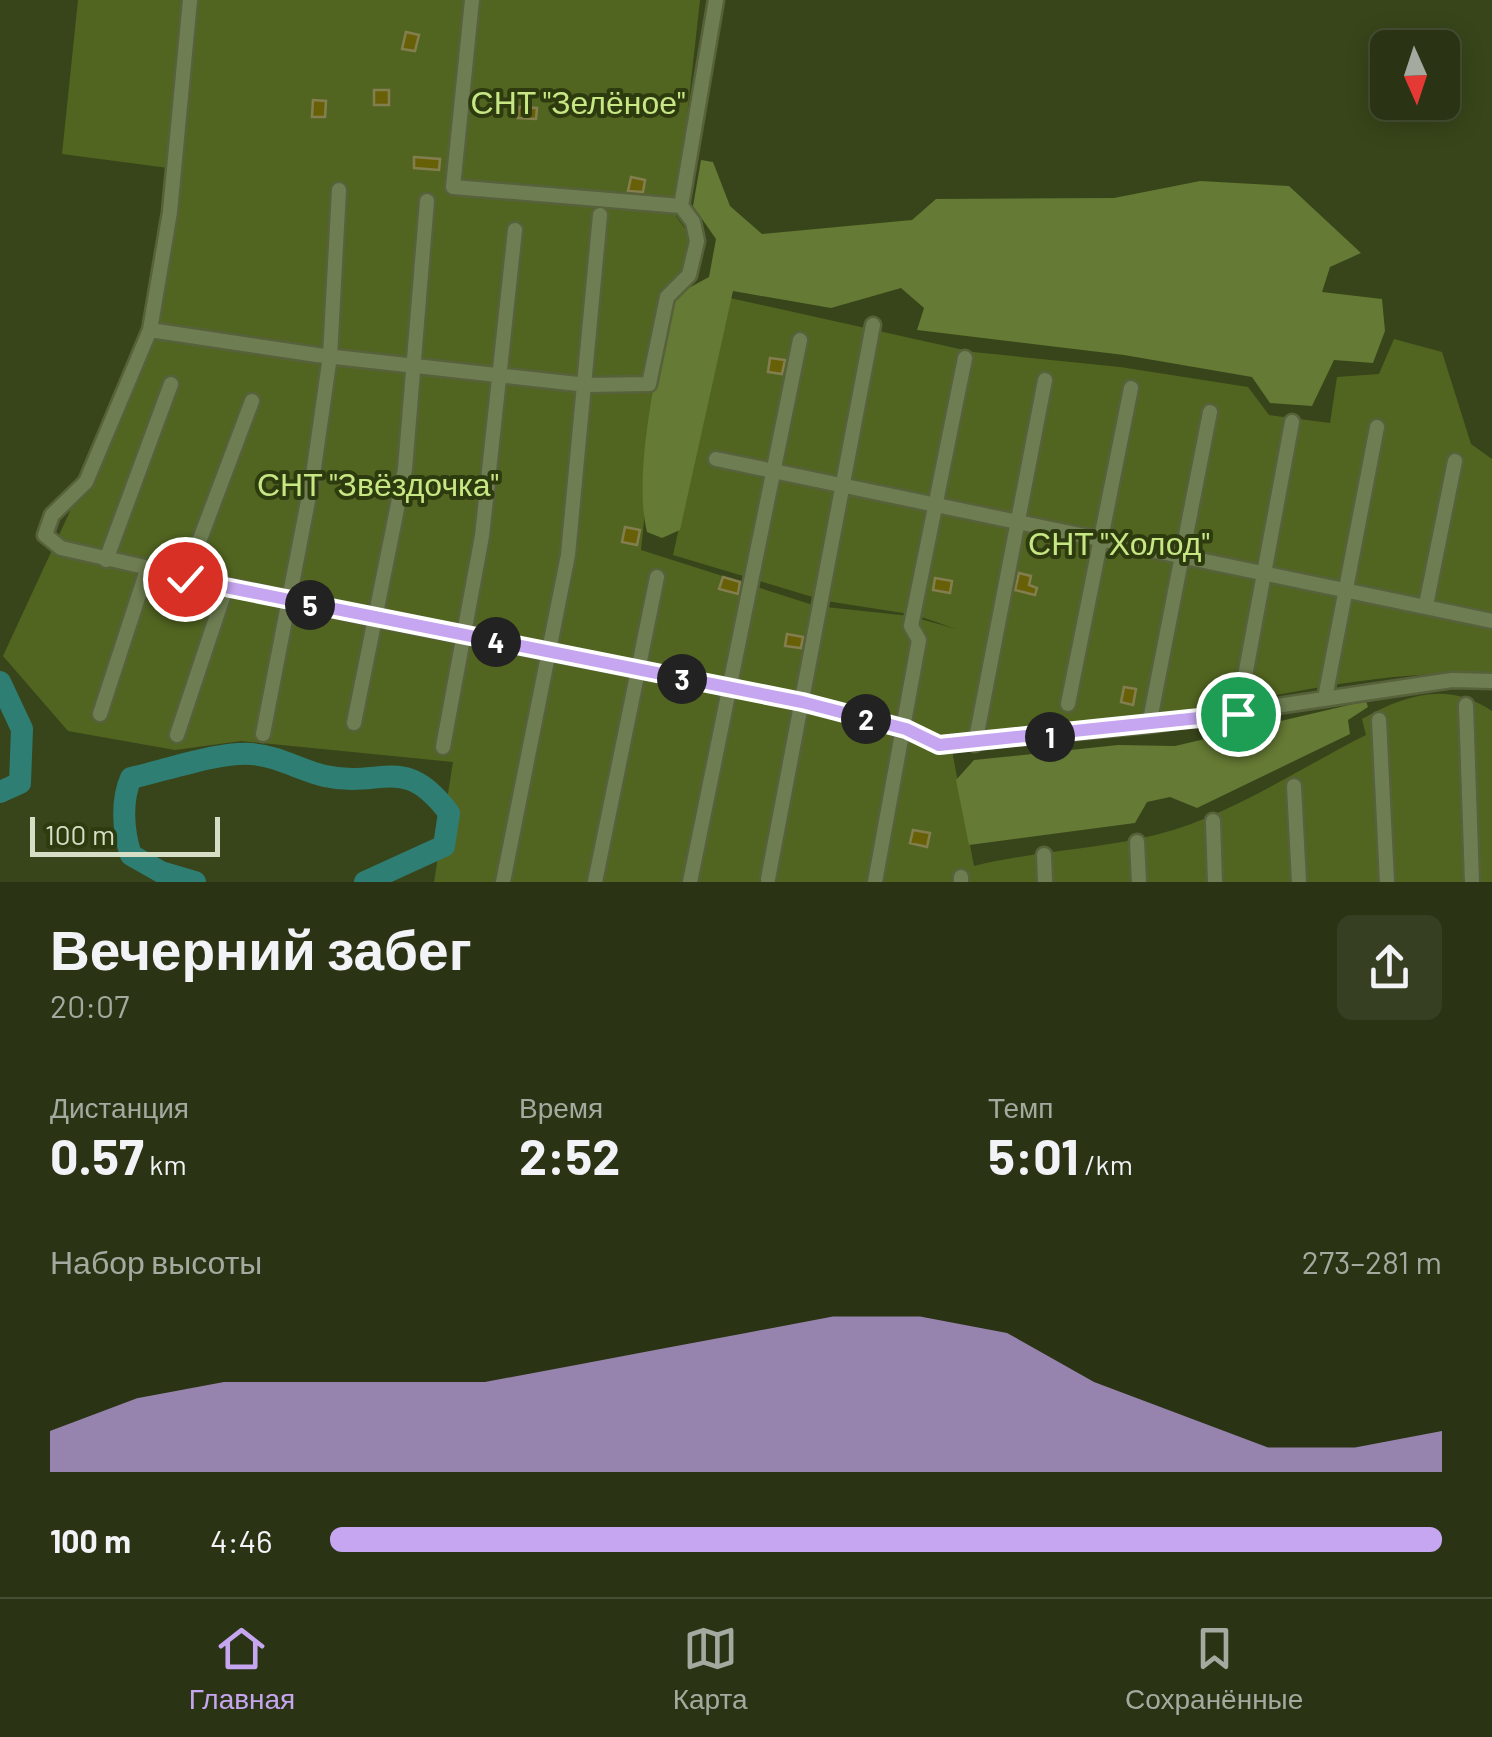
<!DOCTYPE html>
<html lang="ru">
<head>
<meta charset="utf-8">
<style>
	body { margin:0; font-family:Barlow,sans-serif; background:#363f22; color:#f1f3f6; height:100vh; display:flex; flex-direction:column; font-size:38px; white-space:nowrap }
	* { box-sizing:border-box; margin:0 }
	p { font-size:32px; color:#a5aaa0 }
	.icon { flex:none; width:55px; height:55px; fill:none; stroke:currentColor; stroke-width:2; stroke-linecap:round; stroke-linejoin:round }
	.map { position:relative; height:882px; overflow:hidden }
	.side { display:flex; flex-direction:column; background:#2a3414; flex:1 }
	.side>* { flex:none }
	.needle { width:65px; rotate:177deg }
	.tools { position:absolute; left:1370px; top:30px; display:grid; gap:20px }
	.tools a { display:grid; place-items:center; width:90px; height:90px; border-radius:15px; background:#2a3414; box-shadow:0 5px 25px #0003,0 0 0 2px #464f34; font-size:50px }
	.scale { position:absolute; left:30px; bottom:25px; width:190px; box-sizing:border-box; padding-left:10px; border:5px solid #d6dec6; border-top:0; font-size:28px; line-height:35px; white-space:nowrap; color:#d6dec6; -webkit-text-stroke:8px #2e3b0f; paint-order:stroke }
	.pin { position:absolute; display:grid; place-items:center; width:85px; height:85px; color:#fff; margin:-42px; border:5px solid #fff; border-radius:50%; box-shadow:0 2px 10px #0007 }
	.km { position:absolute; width:50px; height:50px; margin:-25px; border-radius:50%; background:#222; color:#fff; font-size:28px; line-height:50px; text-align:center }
	.round { display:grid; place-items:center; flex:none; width:105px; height:105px; border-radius:15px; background:#363f22 }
	.head { display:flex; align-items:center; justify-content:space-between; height:170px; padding:0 50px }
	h1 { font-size:55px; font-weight:700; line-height:75px }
	.metrics { display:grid; grid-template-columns:repeat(3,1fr); gap:15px; height:170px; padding:10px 50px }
	.metrics div { display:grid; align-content:center }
	.metrics b { font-size:50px; font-weight:700 }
	.metrics small { font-size:28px; font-weight:400 }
	.metrics p { font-size:28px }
	.chart { height:280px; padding:20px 50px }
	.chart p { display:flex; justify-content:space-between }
	.chart svg { width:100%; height:180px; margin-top:10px; fill:#c6a6f0; opacity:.7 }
	ul { padding:0 50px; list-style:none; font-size:32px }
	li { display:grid; grid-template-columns:160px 120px 1fr; align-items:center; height:75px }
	li i { height:25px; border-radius:12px; background:#c6a6f0 }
	.menu { display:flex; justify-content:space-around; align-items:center; height:140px; border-top:2px solid #464f34; background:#2a3414; font-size:28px; color:#a5aaa0 }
	.menu a { display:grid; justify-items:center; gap:5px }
	.menu .selected { color:#c6a6f0 }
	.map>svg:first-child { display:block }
	.green { fill:#526520 }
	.forest { fill:#657a34 }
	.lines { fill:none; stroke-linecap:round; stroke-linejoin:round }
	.river { stroke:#2e7e74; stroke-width:22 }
	.building { fill:#686007; stroke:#837e4f; stroke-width:2.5 }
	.minor-casing { stroke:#57613b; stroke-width:19 }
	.minor { stroke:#6f7e52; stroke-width:14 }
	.route-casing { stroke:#fff; stroke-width:20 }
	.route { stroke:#c6a6f0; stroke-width:12 }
	.labels { text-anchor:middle; stroke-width:8; stroke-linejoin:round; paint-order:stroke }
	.park-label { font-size:32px; fill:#c7e684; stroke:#2e3b0f }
</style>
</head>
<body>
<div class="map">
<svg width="1492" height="882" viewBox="0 0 1492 882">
	<rect width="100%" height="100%" fill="#38451a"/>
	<path class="green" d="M 78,0 L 700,0 L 676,216 L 691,237 L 681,280 L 668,283 L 641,550 L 816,606 L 910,616 L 956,629 L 916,615 L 826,601 L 673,555 L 730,298 L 973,352 L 1120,367 L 1248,387 L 1269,415 L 1330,423 L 1337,377 L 1379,374 L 1394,339 L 1442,352 L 1471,444 L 1492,459 L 1492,674 C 1395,669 1299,691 1204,709 C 1121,725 1037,736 953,743 L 953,756 L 974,866 C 1030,852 1086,850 1142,838 C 1219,823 1296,770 1366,735 L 1362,719 C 1406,694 1448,681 1492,711 L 1492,882 L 434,882 L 453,762 L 241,741 L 175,750 L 68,731 L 3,656 L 147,345 L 176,169 L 62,154 Z"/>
	<path class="forest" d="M 701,160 L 713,162 L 730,206 L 762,234 L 912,220 L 936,199 L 1114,198 L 1200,181 L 1289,186 L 1361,253 L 1330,267 L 1322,292 L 1382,299 L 1385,331 L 1373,363 L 1334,360 L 1312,406 L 1270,403 L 1252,377 L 1124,355 L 917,330 L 924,308 L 901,288 L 831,308 L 733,291 L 680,530 L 662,538 L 647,532 C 632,471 659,360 672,297 L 709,277 L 716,239 L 693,206 Z
		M 1366,701 L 1368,707 L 1348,720 L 1350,734 L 1197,808 L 1170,797 L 1147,802 L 1135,823 L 969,845 L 956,780 L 974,760 L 1118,745 L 1175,746 Z"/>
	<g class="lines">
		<path class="river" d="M 0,682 L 22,729 L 20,783 L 0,792
			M 195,882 L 161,872 L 131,855 C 123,832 121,800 131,778 C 164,771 220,751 252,754 C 278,756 300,770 325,776 C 382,789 403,752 449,813 L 444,846 L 365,882"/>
	</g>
	<path class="building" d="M 406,32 L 419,35 L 415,51 L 402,49 Z
		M 374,90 L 389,90 L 389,105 L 374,105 Z
		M 313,100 L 326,101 L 325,117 L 312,117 Z
		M 519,107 L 537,108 L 536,119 L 518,118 Z
		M 414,157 L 440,159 L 439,170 L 414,168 Z
		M 631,177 L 645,180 L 643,192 L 628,191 Z
		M 770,358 L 785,360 L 782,374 L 768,372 Z
		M 625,527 L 640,530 L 637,545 L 622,542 Z
		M 1019,573 L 1031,576 L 1029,585 L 1037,588 L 1035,595 L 1015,590 Z
		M 723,577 L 740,582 L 738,594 L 719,589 Z
		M 935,578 L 952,581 L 950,593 L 933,590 Z
		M 787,634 L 803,637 L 801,648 L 785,646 Z
		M 1124,687 L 1136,689 L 1133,705 L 1121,702 Z
		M 913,830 L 930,833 L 927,847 L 910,843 Z"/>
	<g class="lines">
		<defs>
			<path id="minor" d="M 190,0 L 170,212 L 150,330 L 86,482 L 52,515 L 45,535 L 61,548 L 375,619 L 803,702 L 906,729 L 939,745 L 1149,725 L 1452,680 L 1492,681
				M 472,0 L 453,187 L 681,206
				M 150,330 L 317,355 L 587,385 L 649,384 L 667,297 L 689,275 L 697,241 L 693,222 L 681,206 L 716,0
				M 716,459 L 1492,621
				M 106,560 L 171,384
				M 185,579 L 252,401
				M 1426,605 L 1455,461
				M 1325,698 L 1377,427
				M 1068,704 L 1131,388
				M 1466,705 L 1472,882
				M 100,714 L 147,570
				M 1238,714 L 1292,422
				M 1379,720 L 1387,882
				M 354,723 L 405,469 L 427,201
				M 1149,725 L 1210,412
				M 263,734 L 313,475 L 330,356 L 339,190
				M 177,735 L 226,588
				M 975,744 L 1045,380
				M 443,747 L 482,536 L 515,230
				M 1294,786 L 1299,882
				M 1213,821 L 1215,882
				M 1137,842 L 1139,882
				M 1044,855 L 1045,882
				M 961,877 L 961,882
				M 768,879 L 873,325
				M 503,882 L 568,555 L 600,215
				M 595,882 L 657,577
				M 690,882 L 800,340
				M 875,882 L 919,640 L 911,626 L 965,358"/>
		</defs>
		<use href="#minor" class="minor-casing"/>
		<use href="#minor" class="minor"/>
	</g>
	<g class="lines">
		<defs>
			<path id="route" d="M 185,579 L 802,702 L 906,729 L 939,745 L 1238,714"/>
		</defs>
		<use href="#route" class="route-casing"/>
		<use href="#route" class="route"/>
	</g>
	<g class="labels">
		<g class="park-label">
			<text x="578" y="114">СНТ "Зелёное"</text>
			<text x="378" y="496">СНТ "Звёздочка"</text>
			<text x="1119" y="555">СНТ "Холод"</text>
		</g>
	</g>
</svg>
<div class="tools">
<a><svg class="needle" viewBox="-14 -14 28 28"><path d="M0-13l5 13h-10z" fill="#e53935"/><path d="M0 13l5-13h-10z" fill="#a5aaa0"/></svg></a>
</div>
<div class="scale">100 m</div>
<div class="pin" style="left:1238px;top:714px;background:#1e9e55"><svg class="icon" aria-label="arrive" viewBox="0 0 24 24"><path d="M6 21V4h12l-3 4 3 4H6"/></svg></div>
<div class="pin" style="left:185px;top:579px;background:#d93025"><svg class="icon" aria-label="check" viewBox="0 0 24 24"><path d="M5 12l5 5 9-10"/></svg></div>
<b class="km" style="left:1050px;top:737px">1</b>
<b class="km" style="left:866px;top:719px">2</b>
<b class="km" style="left:682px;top:679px">3</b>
<b class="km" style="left:496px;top:642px">4</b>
<b class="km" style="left:310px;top:605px">5</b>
</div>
<section class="side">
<div class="head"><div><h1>Вечерний забег</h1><p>20:07</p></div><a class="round"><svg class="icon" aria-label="share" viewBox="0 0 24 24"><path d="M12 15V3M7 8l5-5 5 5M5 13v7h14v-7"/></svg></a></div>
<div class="metrics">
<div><p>Дистанция</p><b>0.57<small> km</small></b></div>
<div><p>Время</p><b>2:52</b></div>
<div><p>Темп</p><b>5:01<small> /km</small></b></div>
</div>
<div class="chart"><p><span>Набор высоты</span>273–281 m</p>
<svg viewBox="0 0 160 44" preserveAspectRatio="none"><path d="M0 44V34L10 26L20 22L30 22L40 22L50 22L60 18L70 14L80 10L90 6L100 6L110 10L120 22L130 30L140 38L150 38L160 34V44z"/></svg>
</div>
<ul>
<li><b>100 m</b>4:46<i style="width:100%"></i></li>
</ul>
</section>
<nav class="menu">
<a class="selected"><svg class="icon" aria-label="home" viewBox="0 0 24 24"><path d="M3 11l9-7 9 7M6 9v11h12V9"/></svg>Главная</a>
<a><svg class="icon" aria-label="map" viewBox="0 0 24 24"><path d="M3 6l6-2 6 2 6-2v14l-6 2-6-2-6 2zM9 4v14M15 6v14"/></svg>Карта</a>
<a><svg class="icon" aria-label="saved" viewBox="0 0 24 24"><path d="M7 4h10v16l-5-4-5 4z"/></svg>Сохранённые</a>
</nav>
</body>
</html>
